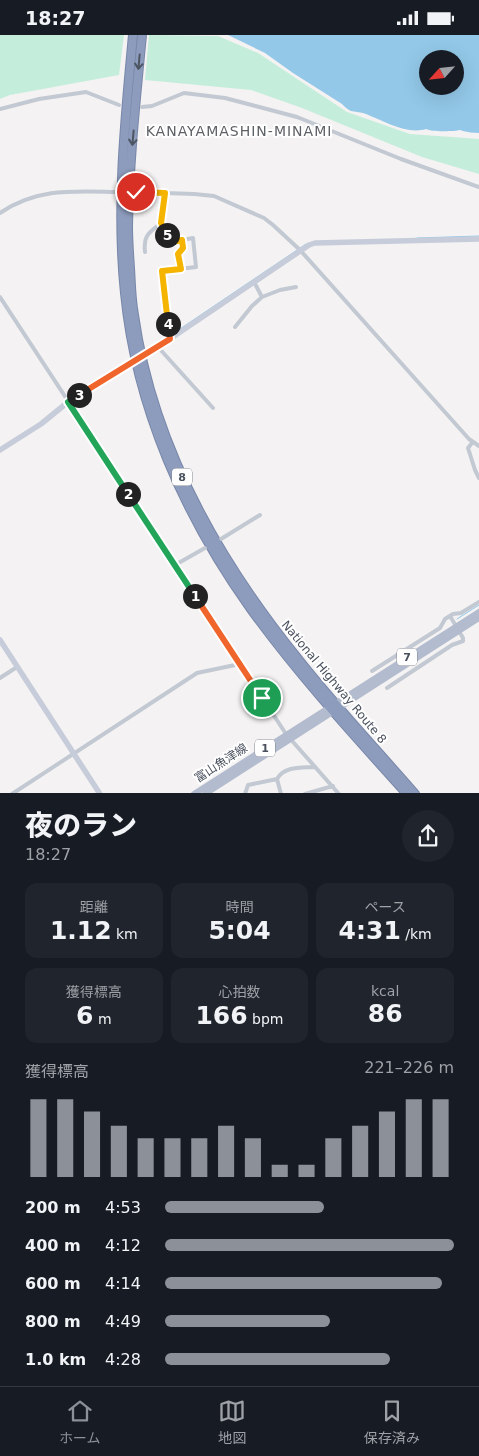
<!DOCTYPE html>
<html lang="ja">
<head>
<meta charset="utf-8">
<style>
	body { margin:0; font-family:"DejaVu Sans","Noto Sans JP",sans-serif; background:#20242c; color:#f1f3f6; height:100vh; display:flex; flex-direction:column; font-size:19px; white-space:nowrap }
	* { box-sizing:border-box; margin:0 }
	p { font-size:16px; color:#9ea1a6 }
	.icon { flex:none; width:28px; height:28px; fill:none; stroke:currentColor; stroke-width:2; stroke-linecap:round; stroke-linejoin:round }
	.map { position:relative; height:758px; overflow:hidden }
	.sheet { display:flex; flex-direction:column; background:#171b24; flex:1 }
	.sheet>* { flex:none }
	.needle { width:32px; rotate:243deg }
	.buttons { position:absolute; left:419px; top:15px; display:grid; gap:10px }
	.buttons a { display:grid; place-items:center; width:45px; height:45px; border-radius:50%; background:#171b24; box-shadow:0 5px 20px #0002; font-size:25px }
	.pin { position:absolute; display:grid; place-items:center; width:42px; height:42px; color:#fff; margin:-21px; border:2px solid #fff; border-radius:50%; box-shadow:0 1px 5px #0007 }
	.km { position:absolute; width:25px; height:25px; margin:-12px; border-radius:50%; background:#222; color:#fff; font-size:14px; line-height:25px; text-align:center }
	.round { display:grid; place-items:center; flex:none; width:52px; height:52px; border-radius:26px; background:#20242c }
	.overview { display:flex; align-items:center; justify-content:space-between; height:85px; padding:0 25px }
	h1 { font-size:28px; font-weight:800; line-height:38px }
	.metrics { display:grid; grid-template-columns:repeat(3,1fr); gap:8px; height:85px; padding:5px 25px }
	.metrics div { display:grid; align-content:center; border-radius:12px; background:#20242c; text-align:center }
	.metrics b { font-size:25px; font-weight:800 }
	.metrics small { font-size:14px; font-weight:400 }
	.metrics p { font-size:14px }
	.chart { height:140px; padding:10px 25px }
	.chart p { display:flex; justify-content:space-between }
	.chart svg { width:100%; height:90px; margin-top:5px; stroke:#8c9099; stroke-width:6 }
	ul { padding:0 25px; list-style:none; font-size:16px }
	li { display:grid; grid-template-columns:80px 60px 1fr; align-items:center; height:38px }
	li i { height:12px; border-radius:6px; background:#8c9099 }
	.status { display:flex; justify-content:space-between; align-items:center; height:35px; padding:0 25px; background:#171b24; direction:ltr }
	.status svg { height:14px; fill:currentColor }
	.tab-bar { display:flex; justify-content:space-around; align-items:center; height:70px; border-top:1px solid #363941; background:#171b24; font-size:14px; color:#9ea1a6 }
	.tab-bar a { display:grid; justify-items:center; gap:2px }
	.tab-bar .selected { color:#8c9099 }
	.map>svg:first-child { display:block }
	.green { fill:#c4eedb }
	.water { fill:#93c8e8; fill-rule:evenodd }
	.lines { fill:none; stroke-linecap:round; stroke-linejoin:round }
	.stream { stroke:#93c8e8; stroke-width:1 }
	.highway-casing { stroke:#7887a9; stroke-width:10 }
	.street { stroke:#c3c9d2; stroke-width:4 }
	.secondary { stroke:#c6ccd9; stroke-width:5.5 }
	.primary { stroke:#b3bcce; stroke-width:6 }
	.highway { stroke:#8d9cbd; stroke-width:8 }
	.oneway { stroke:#4d5563 }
	.split-1-casing { stroke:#fff; stroke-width:10 }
	.split-2-casing { stroke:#fff; stroke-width:10 }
	.split-3-casing { stroke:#fff; stroke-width:10 }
	.split-4-casing { stroke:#fff; stroke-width:10 }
	.split-5-casing { stroke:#fff; stroke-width:10 }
	.split-6-casing { stroke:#fff; stroke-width:10 }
	.split-1 { stroke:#f0652b; stroke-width:6 }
	.split-2 { stroke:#22a559; stroke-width:6 }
	.split-3 { stroke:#22a559; stroke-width:6 }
	.split-4 { stroke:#f0652b; stroke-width:6 }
	.split-5 { stroke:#f5b400; stroke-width:6 }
	.split-6 { stroke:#f5b400; stroke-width:6 }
	.labels { text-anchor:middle; stroke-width:4; stroke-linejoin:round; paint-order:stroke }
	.shield { fill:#fff; stroke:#80858e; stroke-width:1 }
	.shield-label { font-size:11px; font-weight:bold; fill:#4a515e }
	.street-label { font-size:12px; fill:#4a515e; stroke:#fff }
	.neighbourhood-label { font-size:14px; letter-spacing:1px; fill:#5e6166; stroke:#fff }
</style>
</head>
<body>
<div class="status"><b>18:27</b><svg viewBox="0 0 49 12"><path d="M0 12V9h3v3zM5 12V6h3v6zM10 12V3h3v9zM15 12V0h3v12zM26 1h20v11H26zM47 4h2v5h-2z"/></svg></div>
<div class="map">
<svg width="479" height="759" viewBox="0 0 479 759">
	<rect width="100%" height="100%" fill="#f4f2f2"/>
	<path class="green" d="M 0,0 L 124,0 L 119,40 L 10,60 L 0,64 Z
		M 149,0 L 218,1 L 258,18 L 347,77 L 410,99 L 479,104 L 479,139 L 422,122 L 302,73 L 251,55 L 145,45 Z"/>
	<path class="water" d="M 228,0 L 479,0 L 479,98 C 473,98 468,97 463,96 C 457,94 460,96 454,96 C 447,96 432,97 426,94 C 407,100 384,86 366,79 C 354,75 353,80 342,69 L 293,38 L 265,18 ZM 428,24 L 455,24 L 455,51 L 428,51 Z"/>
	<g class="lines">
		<path class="stream" d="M 417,203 L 479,201
			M 171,300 L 306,209
			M 157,309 L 167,302
			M 457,584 L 479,570"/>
		<defs>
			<path id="highway" d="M 133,0 C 125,85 116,173 125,258 C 136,372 185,482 251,574 C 298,639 353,699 407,759
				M 142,0 C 136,63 129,127 128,191 C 128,205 129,219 130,233 C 131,249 131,264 134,280 C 152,408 217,524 298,624 C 335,671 376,714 415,759"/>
		</defs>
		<use href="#highway" class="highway-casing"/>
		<path class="street" d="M 142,72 L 152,71 L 184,58 L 225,63 L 297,82 L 401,124 L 479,152
			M 0,74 L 39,64 L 86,57 L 119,70
			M 136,157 L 194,159 L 214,161 L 264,183 L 273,190 L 300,215 L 469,404 L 479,411
			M 165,158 L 161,188 L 172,207 L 193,203 L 196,232 L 162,236 L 170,304
			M 0,178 C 37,153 72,156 114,157
			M 145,217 C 143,200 149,198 161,188
			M 181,234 L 178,219 L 183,213 L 182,205
			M 0,262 L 286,699 L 339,759
			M 262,262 L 280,255 L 296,252
			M 235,292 L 252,271 L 262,262 L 254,247
			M 158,312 L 213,373
			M 472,408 L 468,413 L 475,435 L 479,443
			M 221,504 L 260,480
			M 175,530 L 205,513
			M 372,636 L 440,593 L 445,584 L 453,579 L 461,578 L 479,567
			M 0,643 L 17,632
			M 387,653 L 452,610 L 463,606 L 463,603 L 450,581
			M 277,744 L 281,759
			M 12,759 L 197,638 L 240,629
			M 245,759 L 248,750 L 277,744 C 284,731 301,733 315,732
			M 305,759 L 333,751"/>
		<path class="secondary" d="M 0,415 L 41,389 L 68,367 L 158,312 L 309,210 L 315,208 L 479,204
			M 0,605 L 100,759"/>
		<path class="primary" d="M 194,759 L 479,577
			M 205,759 L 479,583"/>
		<use href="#highway" class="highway"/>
	</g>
	<defs><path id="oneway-shaft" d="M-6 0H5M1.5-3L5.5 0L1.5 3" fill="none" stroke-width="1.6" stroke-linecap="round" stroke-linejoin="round" transform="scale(1.25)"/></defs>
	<g class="oneway">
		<use href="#oneway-shaft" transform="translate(139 27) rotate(95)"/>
		<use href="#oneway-shaft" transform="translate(133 103) rotate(95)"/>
	</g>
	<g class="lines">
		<defs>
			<path id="split-1" d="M 195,561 L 262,663"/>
			<path id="split-2" d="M 128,459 L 195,561"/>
			<path id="split-3" d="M 79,360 L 68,367 L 128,459"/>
			<path id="split-4" d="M 79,360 L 170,304 L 168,289"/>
			<path id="split-5" d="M 167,200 L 172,207 L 182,205 L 183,213 L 178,219 L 181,234 L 162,236 L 168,289"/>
			<path id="split-6" d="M 136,157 L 165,158 L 161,188 L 167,200"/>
		</defs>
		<use href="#split-1" class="split-1-casing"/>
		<use href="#split-2" class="split-2-casing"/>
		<use href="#split-3" class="split-3-casing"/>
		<use href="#split-4" class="split-4-casing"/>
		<use href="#split-5" class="split-5-casing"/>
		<use href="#split-6" class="split-6-casing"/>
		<use href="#split-1" class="split-1"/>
		<use href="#split-2" class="split-2"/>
		<use href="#split-3" class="split-3"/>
		<use href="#split-4" class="split-4"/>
		<use href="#split-5" class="split-5"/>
		<use href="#split-6" class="split-6"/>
	</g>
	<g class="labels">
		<g class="shield">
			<rect x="172" y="433.5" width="20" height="17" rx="4"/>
			<rect x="397" y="613.5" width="20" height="17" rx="4"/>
			<rect x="255" y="704.5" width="20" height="17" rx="4"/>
		</g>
		<g class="shield-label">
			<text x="182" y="446">8</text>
			<text x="407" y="626">7</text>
			<text x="265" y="717">1</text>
		</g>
		<g class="street-label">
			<text transform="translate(334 647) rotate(50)" y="4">National Highway Route 8</text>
			<text transform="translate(221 728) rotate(-33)" y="4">富山魚津線</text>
		</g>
		<g class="neighbourhood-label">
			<text x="239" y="101">KANAYAMASHIN-MINAMI</text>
		</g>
	</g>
</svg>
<div class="buttons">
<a><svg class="needle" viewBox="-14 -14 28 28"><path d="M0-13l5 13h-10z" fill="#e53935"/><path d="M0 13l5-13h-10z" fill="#9ea1a6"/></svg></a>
</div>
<div class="pin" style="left:262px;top:663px;background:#1e9e55"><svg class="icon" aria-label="arrive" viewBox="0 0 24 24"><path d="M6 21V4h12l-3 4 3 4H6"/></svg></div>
<div class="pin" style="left:136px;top:157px;background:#d93025"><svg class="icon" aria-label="check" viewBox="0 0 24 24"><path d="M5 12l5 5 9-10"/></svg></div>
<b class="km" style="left:195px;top:561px">1</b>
<b class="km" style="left:128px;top:459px">2</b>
<b class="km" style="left:79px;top:360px">3</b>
<b class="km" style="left:168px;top:289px">4</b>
<b class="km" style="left:167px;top:200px">5</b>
</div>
<section class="sheet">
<div class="overview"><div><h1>夜のラン</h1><p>18:27</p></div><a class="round"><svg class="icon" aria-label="share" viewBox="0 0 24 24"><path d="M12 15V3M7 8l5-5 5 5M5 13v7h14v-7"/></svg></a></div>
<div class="metrics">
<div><p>距離</p><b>1.12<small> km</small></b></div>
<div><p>時間</p><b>5:04</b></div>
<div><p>ペース</p><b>4:31<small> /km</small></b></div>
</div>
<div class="metrics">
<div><p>獲得標高</p><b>6<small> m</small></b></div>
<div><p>心拍数</p><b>166<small> bpm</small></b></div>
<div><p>kcal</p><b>86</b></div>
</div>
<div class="chart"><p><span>獲得標高</span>221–226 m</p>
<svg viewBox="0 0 160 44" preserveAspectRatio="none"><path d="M5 44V6M15 44V6M25 44V12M35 44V19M45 44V25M55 44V25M65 44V25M75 44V19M85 44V25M95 44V38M105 44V38M115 44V25M125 44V19M135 44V12M145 44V6M155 44V6"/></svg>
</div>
<ul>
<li><b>200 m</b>4:53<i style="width:55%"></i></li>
<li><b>400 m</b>4:12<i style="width:100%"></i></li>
<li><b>600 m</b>4:14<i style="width:96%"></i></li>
<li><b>800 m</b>4:49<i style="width:57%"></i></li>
<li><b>1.0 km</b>4:28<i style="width:78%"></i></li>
</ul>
</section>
<nav class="tab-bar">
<a class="selected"><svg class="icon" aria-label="home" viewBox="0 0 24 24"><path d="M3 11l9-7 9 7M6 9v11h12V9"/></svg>ホーム</a>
<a><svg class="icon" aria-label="map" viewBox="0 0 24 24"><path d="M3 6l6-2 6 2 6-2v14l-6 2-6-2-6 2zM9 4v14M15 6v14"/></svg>地図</a>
<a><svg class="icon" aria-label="saved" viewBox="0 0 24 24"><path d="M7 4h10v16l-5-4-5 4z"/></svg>保存済み</a>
</nav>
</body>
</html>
